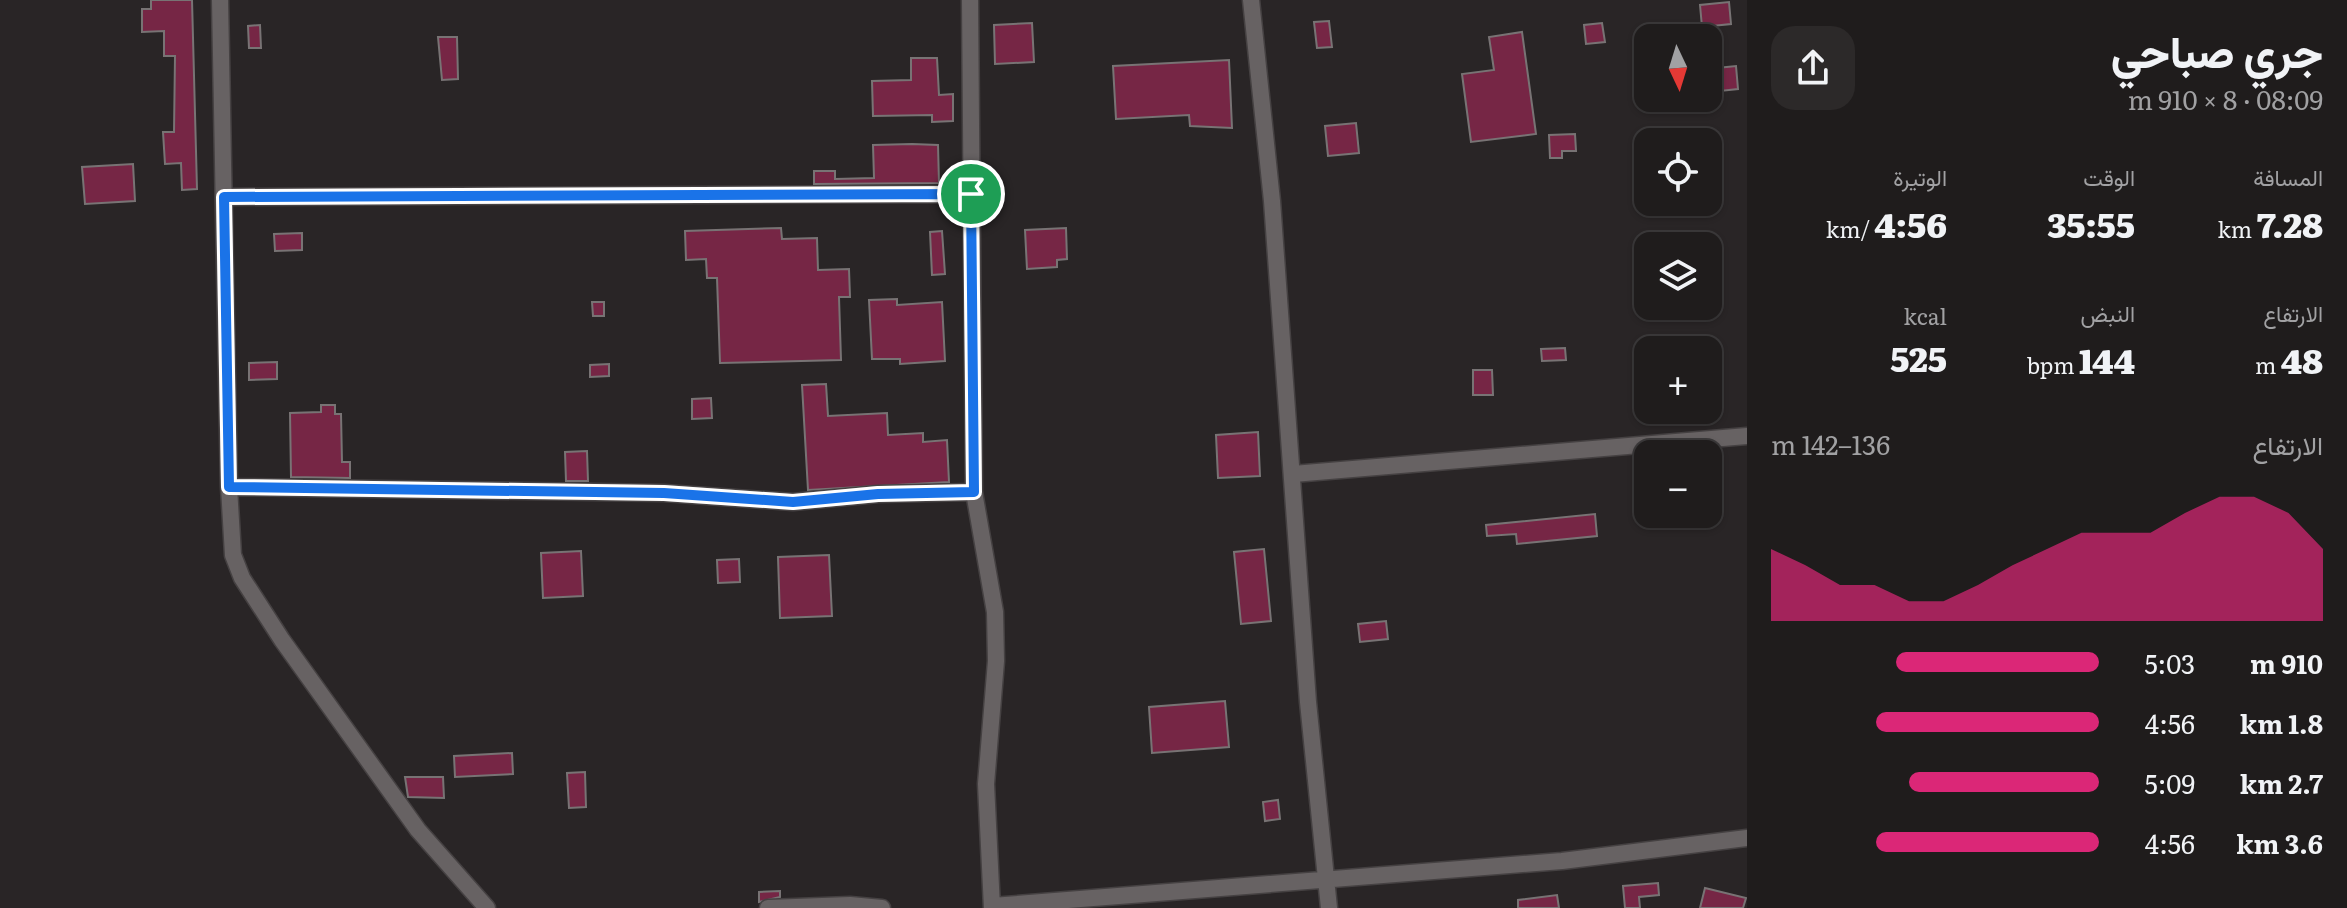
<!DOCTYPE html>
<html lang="ar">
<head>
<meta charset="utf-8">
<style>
	body { margin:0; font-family:Literata,Vazirmatn,serif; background:#2c2929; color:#f1f3f6; direction:rtl; height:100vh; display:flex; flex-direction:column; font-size:30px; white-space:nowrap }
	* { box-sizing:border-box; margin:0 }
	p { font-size:26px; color:#a1a1a3 }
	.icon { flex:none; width:44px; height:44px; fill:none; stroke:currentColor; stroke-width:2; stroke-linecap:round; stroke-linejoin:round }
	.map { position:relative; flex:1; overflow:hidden; direction:ltr }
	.panel { display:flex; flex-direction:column; background:#1f1c1c; width:600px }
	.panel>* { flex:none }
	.needle { width:52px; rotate:176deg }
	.tools { position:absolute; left:1634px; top:24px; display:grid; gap:16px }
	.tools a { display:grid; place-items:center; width:88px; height:88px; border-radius:16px; background:#1f1c1c; box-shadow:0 2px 6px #0004,0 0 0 2px #3c3a3b; font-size:40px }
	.pin { position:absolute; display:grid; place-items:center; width:68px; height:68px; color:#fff; margin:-34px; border:4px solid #fff; border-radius:50%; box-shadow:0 2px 8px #0007 }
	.round { display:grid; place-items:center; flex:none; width:84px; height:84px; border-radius:24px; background:#2c2929 }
	.summary { display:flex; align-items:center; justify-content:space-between; height:136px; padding:0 24px }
	h1 { font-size:44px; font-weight:800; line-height:60px }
	.stats { display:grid; grid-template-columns:repeat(3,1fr); gap:12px; height:136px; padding:8px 24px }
	.stats div { display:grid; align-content:center }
	.stats b { font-size:34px; font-weight:800 }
	.stats small { font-size:22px; font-weight:400 }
	.stats p { font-size:22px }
	.chart { height:224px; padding:16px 24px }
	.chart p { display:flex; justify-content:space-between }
	.chart svg { width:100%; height:144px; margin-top:8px; fill:#db2777; opacity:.7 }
	ul { padding:0 24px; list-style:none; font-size:26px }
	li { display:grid; grid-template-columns:128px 96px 1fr; align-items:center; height:60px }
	li i { height:20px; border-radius:10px; background:#db2777 }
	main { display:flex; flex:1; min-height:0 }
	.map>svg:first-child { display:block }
	.building { fill:#762645; stroke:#787374; stroke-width:2 }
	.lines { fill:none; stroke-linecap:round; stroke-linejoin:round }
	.street-casing { stroke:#454142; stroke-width:19 }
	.street { stroke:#676263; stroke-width:16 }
	.route-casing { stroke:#fff; stroke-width:16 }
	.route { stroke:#1a73e8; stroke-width:10 }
</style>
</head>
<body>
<main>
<section class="panel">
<div class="summary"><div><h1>جري صباحي</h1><p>08:09 · 8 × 910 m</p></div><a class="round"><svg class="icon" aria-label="share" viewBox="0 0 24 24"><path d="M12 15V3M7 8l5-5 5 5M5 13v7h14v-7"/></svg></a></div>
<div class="stats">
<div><p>المسافة</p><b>7.28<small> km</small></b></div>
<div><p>الوقت</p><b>35:55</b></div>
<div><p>الوتيرة</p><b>4:56<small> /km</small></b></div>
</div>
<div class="stats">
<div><p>الارتفاع</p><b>48<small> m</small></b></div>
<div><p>النبض</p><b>144<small> bpm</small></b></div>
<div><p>kcal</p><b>525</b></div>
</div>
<div class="chart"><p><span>الارتفاع</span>136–142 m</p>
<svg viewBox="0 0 160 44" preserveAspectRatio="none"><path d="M0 44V22L10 27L20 33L30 33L40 38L50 38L60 33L70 27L80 22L90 17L100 17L110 17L120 11L130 6L140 6L150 11L160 22V44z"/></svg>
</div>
<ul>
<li><b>910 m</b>5:03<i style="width:62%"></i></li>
<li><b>1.8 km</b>4:56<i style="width:68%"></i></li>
<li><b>2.7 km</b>5:09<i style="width:58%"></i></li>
<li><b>3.6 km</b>4:56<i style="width:68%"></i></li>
</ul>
</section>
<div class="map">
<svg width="1747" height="908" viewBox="0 0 1747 908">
	<rect width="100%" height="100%" fill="#292526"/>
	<path class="building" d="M 151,0 L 192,0 L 197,189 L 182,190 L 181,163 L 165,164 L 163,132 L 174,132 L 175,56 L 164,56 L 164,31 L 142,32 L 142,9 L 151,9 Z
		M 1729,2 L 1731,24 L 1702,27 L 1700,5 Z
		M 1329,21 L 1332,47 L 1317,48 L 1314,22 Z
		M 1032,23 L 1034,62 L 995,64 L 994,25 Z
		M 1602,23 L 1605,42 L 1586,44 L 1584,25 Z
		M 260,25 L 261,48 L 249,48 L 248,26 Z
		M 1522,32 L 1536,134 L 1471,142 L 1462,74 L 1494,70 L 1489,37 Z
		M 438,37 L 457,37 L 458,79 L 442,80 Z
		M 911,58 L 937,58 L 939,95 L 953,94 L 953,121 L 932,122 L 932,115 L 873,116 L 872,81 L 911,80 Z
		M 1229,60 L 1232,128 L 1190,126 L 1189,115 L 1116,119 L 1113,66 Z
		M 1736,66 L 1738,89 L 1720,91 L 1717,68 Z
		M 1356,123 L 1359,153 L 1328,156 L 1325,126 Z
		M 1575,134 L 1576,151 L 1562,151 L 1562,158 L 1550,158 L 1549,135 Z
		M 912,144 L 938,145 L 939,183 L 814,184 L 814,171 L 835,171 L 835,179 L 874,178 L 873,145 Z
		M 133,164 L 135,201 L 85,204 L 82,167 Z
		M 781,228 L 782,239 L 817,238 L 818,270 L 849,269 L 850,297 L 839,297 L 841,360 L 720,363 L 717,278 L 707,278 L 706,259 L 686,260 L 685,231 Z
		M 1066,228 L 1067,259 L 1057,260 L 1057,267 L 1027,269 L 1025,230 Z
		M 942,231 L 945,274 L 932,275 L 930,232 Z
		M 302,233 L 302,250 L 275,251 L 274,234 Z
		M 897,299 L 897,305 L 942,302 L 945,361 L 900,364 L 900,359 L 872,359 L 869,300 Z
		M 592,302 L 604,302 L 604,316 L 593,316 Z
		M 1565,348 L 1566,360 L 1542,361 L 1541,349 Z
		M 277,362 L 277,379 L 249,380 L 249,363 Z
		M 609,364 L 609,376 L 590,377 L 590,365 Z
		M 1473,370 L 1492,370 L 1493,395 L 1473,395 Z
		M 826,384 L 828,416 L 887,413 L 888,435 L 923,433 L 923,442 L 947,440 L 949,482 L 808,490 L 802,385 Z
		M 711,398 L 712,418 L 692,419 L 692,399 Z
		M 321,405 L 335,405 L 335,414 L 341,414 L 342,462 L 350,462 L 350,478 L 291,477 L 290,413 L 321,412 Z
		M 1258,432 L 1260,476 L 1218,478 L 1216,435 Z
		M 587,451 L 588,481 L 566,481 L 565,452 Z
		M 1595,514 L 1597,536 L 1517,544 L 1516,534 L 1487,536 L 1486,525 Z
		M 1264,549 L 1271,621 L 1241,624 L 1234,552 Z
		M 581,551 L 583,596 L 543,598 L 541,553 Z
		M 829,555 L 832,616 L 780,618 L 778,557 Z
		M 739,559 L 740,582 L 718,583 L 717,560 Z
		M 1386,621 L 1388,639 L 1360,642 L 1358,624 Z
		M 1225,701 L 1229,747 L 1152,753 L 1149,707 Z
		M 512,753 L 513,774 L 455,777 L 454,756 Z
		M 585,772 L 586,807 L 569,808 L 567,773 Z
		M 405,777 L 443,777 L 444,798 L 408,797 Z
		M 1278,800 L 1280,819 L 1265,821 L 1263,802 Z
		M 1658,883 L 1659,895 L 1639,897 L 1640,908 L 1625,908 L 1623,886 Z
		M 1705,888 L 1746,898 L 1743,908 L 1700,908 Z
		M 780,891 L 780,897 L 759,902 L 759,892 Z
		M 1557,895 L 1559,908 L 1518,908 L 1518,900 Z"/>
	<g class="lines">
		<defs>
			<path id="street" d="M 220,0 L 229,487 L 664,493 L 793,502 L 878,494 L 974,492 L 970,0
				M 1251,0 L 1272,201 L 1308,702 L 1329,908
				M 224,197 L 971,194
				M 1293,474 L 1747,436
				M 229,487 L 233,555 L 242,578 L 282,640 L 418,830 L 487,908
				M 974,492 L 995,612 L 996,661 L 986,784 L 992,908
				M 992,906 L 1562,861 L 1747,838
				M 768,908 L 850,905 L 882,908"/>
		</defs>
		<use href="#street" class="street-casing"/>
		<use href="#street" class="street"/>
	</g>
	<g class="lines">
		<defs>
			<path id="route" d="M 971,194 L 974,492 L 878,494 L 793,502 L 664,493 L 229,487 L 224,197 Z"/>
		</defs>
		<use href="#route" class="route-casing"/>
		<use href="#route" class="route"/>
	</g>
</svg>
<div class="tools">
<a><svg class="needle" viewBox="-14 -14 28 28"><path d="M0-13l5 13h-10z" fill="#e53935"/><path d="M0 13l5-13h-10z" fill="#a1a1a3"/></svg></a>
<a><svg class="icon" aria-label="locate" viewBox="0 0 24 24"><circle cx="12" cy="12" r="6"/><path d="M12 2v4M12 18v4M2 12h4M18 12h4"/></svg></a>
<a><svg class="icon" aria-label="layers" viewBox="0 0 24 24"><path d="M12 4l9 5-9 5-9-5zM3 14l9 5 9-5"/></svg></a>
<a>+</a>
<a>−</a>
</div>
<div class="pin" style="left:971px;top:194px;background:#1e9e55"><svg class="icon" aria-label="arrive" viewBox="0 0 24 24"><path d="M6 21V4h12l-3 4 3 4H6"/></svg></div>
</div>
</main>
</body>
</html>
